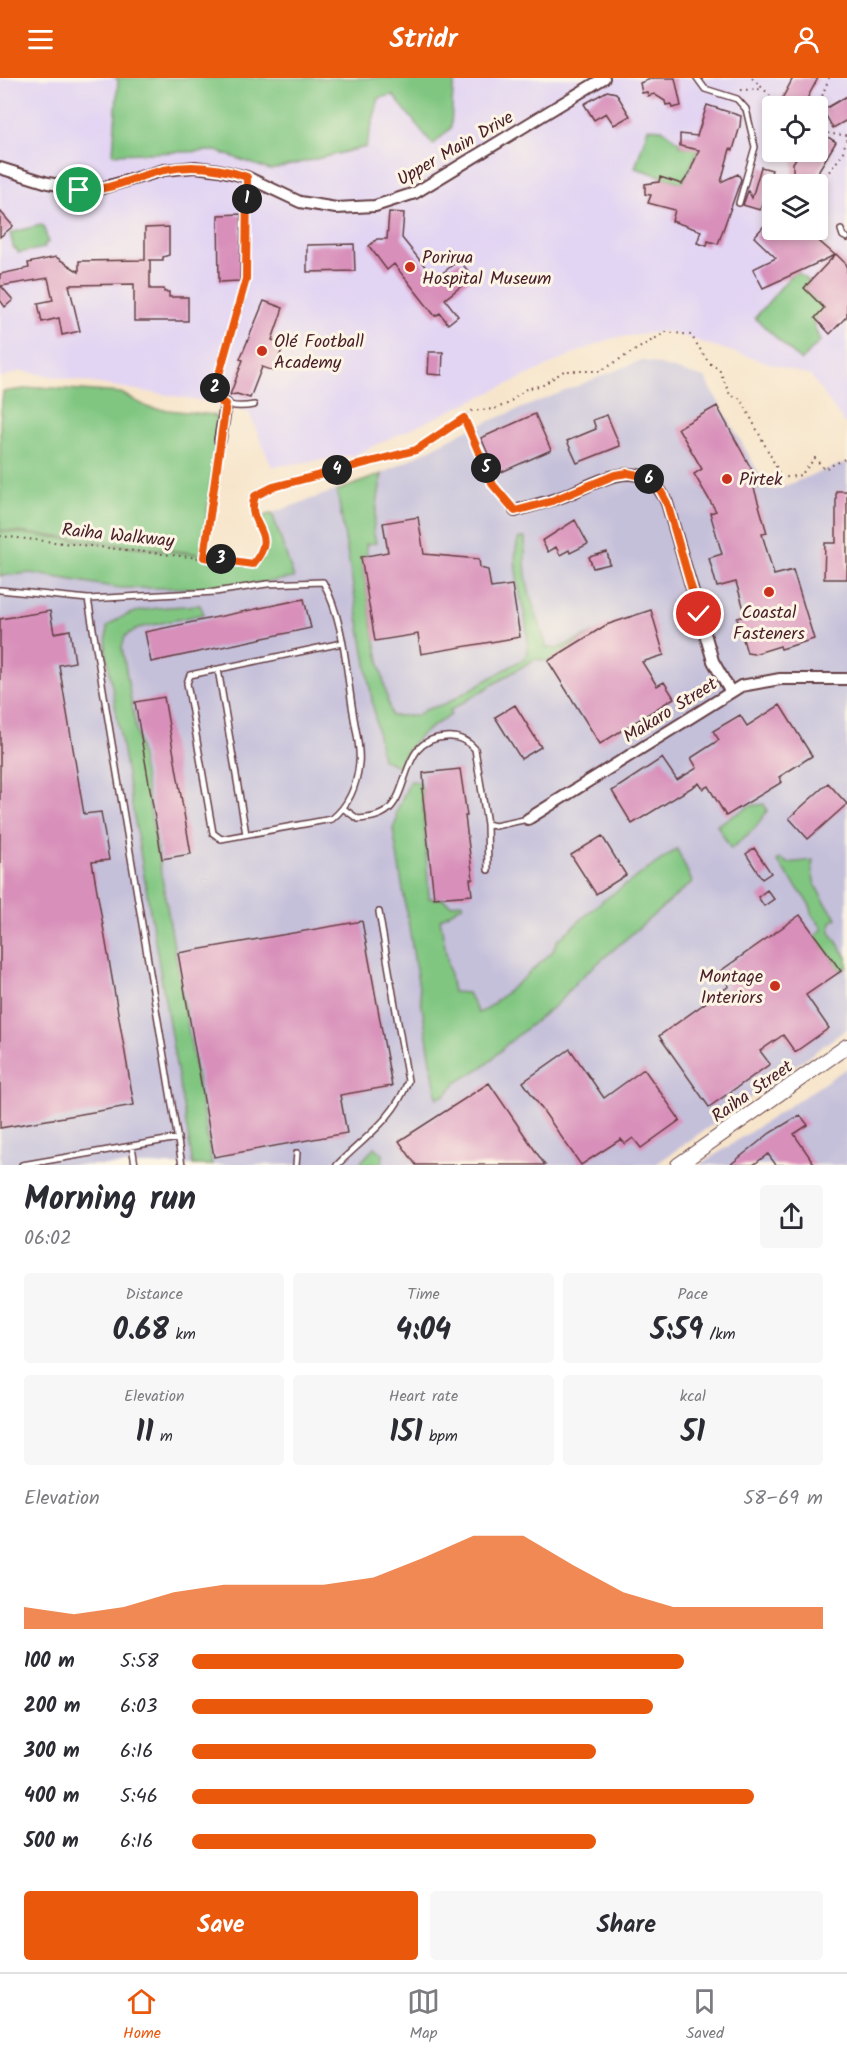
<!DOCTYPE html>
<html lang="en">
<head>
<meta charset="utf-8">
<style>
	body { margin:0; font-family:Kalam,sans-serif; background:#f7f7f7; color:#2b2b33; height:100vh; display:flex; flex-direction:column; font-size:22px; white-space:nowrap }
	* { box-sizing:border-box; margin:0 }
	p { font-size:20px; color:#7c7c81 }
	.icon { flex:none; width:33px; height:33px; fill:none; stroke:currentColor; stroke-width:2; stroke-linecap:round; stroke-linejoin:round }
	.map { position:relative; height:1087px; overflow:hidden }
	.drawer { display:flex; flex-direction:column; background:#fff; flex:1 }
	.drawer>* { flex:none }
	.tools { position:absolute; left:762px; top:18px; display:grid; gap:12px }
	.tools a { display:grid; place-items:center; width:66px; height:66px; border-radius:6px; background:#fff; box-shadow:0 3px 9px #0003; font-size:30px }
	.pin { position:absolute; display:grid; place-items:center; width:51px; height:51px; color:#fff; margin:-26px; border:3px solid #fff; border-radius:50%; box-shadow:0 2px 6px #0007 }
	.km { position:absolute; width:30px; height:30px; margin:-15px; border-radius:50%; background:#222; color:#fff; font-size:16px; line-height:30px; text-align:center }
	.round { display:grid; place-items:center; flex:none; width:63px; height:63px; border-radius:6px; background:#f7f7f7 }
	.headline { display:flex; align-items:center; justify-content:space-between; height:102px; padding:0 24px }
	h1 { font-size:33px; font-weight:600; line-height:45px }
	.metrics { display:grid; grid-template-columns:repeat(3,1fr); gap:9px; height:102px; padding:6px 24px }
	.metrics div { display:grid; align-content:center; border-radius:6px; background:#f7f7f7; text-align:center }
	.metrics b { font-size:30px; font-weight:600 }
	.metrics small { font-size:16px; font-weight:400 }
	.metrics p { font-size:16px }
	.chart { height:168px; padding:12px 24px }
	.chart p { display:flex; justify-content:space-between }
	.chart svg { width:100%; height:108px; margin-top:6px; fill:#ea580c; opacity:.7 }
	.action { display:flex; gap:12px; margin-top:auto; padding:12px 24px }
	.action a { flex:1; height:69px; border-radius:6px; background:#ea580c; color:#fff; font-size:24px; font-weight:600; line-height:69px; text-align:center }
	.action a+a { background:#f7f7f7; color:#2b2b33 }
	ul { padding:0 24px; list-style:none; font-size:20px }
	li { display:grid; grid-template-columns:96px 72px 1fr; align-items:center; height:45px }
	li i { height:15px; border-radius:8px; background:#ea580c }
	header { display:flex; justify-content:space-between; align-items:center; height:78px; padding:0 24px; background:#ea580c; color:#fff; font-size:27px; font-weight:600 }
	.tabs { display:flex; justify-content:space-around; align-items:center; height:84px; border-top:2px solid #e1e1e2; background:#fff; font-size:16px; color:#7c7c81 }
	.tabs a { display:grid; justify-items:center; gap:3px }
	.tabs .on { color:#ea580c }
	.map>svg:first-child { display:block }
	.built { fill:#e2d4f3; fill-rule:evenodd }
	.industrial { fill:#c5c0da }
	.green { fill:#80c681; stroke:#657256; stroke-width:1.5 }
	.building { fill:#d88fba }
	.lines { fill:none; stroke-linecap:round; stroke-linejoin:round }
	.lane-casing { stroke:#643d43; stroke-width:8 }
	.street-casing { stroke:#643d43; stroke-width:14 }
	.secondary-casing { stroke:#643d43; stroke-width:16 }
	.path { stroke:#643d43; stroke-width:2; stroke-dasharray:1.5 4.5; stroke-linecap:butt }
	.lane { stroke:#fff; stroke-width:5 }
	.street { stroke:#fff; stroke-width:10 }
	.secondary { stroke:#fff; stroke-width:14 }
	.route-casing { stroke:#fff; stroke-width:12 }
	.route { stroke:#ea580c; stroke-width:8 }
	.poi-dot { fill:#c8321e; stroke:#fcf5e5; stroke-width:2 }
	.labels { text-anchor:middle; stroke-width:6; stroke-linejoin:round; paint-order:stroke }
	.street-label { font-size:18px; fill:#4a1f2b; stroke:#fcf5e5 }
	.poi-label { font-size:18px; fill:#4a1f2b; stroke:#fcf5e5; text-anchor:start }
</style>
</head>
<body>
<header><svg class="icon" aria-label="menu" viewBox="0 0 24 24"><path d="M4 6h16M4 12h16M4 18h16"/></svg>Stridr<svg class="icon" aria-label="person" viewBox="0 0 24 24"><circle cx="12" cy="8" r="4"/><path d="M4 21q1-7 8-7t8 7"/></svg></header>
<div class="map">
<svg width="847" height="1087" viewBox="0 0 847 1087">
	<rect width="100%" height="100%" fill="#fcf5e5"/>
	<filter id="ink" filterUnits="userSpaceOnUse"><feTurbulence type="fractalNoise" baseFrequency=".0167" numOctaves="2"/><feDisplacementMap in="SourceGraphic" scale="12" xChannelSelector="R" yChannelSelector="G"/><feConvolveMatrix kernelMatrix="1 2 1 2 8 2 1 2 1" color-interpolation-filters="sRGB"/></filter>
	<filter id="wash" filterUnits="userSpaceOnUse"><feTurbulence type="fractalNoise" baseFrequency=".008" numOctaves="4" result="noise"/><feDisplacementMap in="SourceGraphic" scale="24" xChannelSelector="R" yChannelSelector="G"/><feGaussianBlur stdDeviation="1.35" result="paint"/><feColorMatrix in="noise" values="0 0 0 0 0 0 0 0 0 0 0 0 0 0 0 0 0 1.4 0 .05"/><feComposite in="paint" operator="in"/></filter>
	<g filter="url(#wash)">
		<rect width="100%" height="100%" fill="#f7e5cb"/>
		<path class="built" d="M 0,0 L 115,0 L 118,2 L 113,76 L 216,73 L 270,92 L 379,20 L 394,17 L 434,67 L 451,50 L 453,11 L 457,0 L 847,0 L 847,346 L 844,345 L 811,298 L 666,253 L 613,260 L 580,273 L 354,377 L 272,389 L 249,335 L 203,323 L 21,293 L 0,300 ZM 772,28 L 818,28 L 818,74 L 772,74 ZM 772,106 L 818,106 L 818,152 L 772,152 Z"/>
		<path class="industrial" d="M 642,282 L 705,300 L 765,406 L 774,412 L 847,384 L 847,951 L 655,1087 L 0,1087 L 0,498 L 31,495 L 119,510 L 227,510 L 294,499 L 272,435 L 382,396 L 465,353 Z
			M 847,990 L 847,1087 L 700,1087 Z"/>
		<path class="green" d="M 115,0 L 457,0 L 453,11 L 451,50 L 433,67 L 393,17 L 379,20 L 366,69 L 270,92 L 216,73 L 113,76 L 118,2 Z
			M 648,50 L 662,51 L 680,65 L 680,68 L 699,71 L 683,105 L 635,90 Z
			M 40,147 L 44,148 L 48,165 L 44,166 L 45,170 L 18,175 L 17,171 L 14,171 L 10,155 Z
			M 798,194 L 809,204 L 804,210 L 815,221 L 830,224 L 813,245 L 820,263 L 801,283 L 755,240 L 792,196 Z
			M 39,309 L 121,315 L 149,330 L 214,337 L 218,342 L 202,476 L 0,452 L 0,343 L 3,314 Z
			M 382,396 L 373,452 L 376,465 L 366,466 L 367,478 L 361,479 L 375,563 L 391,638 L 416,638 L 425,632 L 447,625 L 525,580 C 537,550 505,496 519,460 L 525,460 C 525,477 524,492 528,509 C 532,529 542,548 546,569 L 557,571 L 593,555 L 548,583 L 535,581 L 449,633 L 451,637 C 428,650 409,663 398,688 L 382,681 L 337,413 Z
			M 272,435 L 294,500 L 227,510 L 119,510 L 31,495 L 0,498 L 0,453 L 202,477 L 255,488 C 271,468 268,464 259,440 Z
			M 200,527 L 204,536 L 138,550 L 125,558 L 122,570 L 212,1087 L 193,1087 L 106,573 L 107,549 C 132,527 168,530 200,527 Z
			M 410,703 L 419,704 L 422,711 L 429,820 L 443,821 L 451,827 L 462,824 L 463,827 L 440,841 L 453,914 L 468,915 L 478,935 L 485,932 L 525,899 L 553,873 L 557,863 L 601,824 L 677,771 L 692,804 L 577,903 L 558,925 L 507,966 L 487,986 L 456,1005 L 445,1017 L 437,1020 L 393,751 L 397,741 L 396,735 Z
			M 764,726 L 767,733 L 755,750 L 731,771 L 717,747 L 750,728 Z
			M 780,781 L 788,785 L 813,782 C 808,803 824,824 837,840 L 831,844 L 830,854 L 847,879 L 847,889 L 841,893 L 815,858 L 823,851 L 813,838 L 810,827 L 777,783 Z
			M 375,1069 L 383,1076 L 382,1087 L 358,1087 Z"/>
		<g id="blocks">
			<path class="building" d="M 653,0 L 675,0 L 681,28 L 672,30 L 671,26 L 666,27 L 665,23 L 654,16 L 648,18 L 647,14 L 642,15 L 640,5 Z
				M 793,0 L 818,0 L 803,28 L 794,28 L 794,23 L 793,26 L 782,21 Z
				M 607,13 L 616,15 L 630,38 L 614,47 L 606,35 L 594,42 L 584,26 Z
				M 847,18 L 847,42 L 833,50 L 823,32 Z
				M 707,27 L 741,38 L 740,48 L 733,72 L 730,71 L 721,104 L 738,96 L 741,101 L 718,166 L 708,163 L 707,168 L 697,165 L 701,153 L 672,143 L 675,132 L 648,125 L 651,117 L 645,116 L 645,106 L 659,104 L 660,99 L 682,106 L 689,96 L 699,72 L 680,68 L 680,56 L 697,58 Z
				M 818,53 L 836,64 L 819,92 L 819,106 L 793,106 L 793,85 L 800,74 L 818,74 Z
				M 761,89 L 772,92 L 760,132 L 743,127 L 748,113 L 752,120 Z
				M 0,133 L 13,148 L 0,159 Z
				M 389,134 L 404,135 L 402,160 L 435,201 L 459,182 L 473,199 L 445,221 L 458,238 L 448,246 L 440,235 L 435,238 L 394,186 L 387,192 L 369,168 L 377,161 L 387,161 Z
				M 241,136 L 240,203 L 219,204 L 218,137 Z
				M 772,139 L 772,152 L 806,152 L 835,177 L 763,210 L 753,191 L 776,180 L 754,159 Z
				M 169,149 L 169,177 L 163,179 L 163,182 L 150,182 L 150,211 L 164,211 L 164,214 L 169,214 L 169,219 L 188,219 L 188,243 L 134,243 L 134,206 L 69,207 L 80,253 L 62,257 L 59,240 L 42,244 L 38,225 L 53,222 L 48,200 L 1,208 L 13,222 L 5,229 L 0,222 L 0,196 L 29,190 L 28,185 L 56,179 L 79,194 L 79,183 L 145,182 L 145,150 Z
				M 354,166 L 355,193 L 307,194 L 307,167 Z
				M 836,176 L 847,187 L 847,238 L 830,256 L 815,240 L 824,230 L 804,210 Z
				M 264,223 L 283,230 L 272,262 L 284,266 L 274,293 L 262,289 L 250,320 L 237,316 L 230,317 L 243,282 L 240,281 Z
				M 429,274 L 443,274 L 442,297 L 428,296 Z
				M 717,328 L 760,407 L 754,410 L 767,455 L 762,456 L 774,497 L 793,492 L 814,561 L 781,571 L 780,568 L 754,576 L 747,575 L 737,540 L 746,538 L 736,504 L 717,509 L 709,480 L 722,476 L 710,435 L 716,433 L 694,396 L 702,391 L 678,350 Z
				M 535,336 L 551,372 L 497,396 L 481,360 Z
				M 607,337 L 620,368 L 577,385 L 567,363 L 596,351 L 593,342 Z
				M 836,413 L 847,413 L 847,501 L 824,501 L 825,465 L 836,465 Z
				M 418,439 L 424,476 L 479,481 L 480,490 L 488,492 L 491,510 L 512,507 L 520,559 L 421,576 L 418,556 L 375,563 L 361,479 L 388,474 L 383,445 Z
				M 575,442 L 588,466 L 570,475 L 569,472 L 560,477 L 556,469 L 548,474 L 542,463 Z
				M 607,474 L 610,486 L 593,490 L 589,479 Z
				M 304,521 L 311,550 L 151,584 L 145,554 Z
				M 651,532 L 664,577 L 642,584 L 657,608 L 664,604 L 674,620 L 600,666 L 548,583 L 606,547 Z
				M 50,533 L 54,555 L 70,552 L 75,584 L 59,587 L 84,736 L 101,734 L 109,782 L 92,784 L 134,1027 L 0,1050 L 0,541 Z
				M 164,619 L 191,776 L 162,781 L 135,624 Z
				M 515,627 L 541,669 L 521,681 L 495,639 Z
				M 780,627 L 812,678 L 779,699 L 782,704 L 726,738 L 708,708 L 703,711 L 699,705 L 632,746 L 612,713 L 662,680 L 677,702 L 697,690 L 691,680 L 719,662 L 713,653 L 740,637 L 747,648 Z
				M 460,691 L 467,738 L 465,738 L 473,801 L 470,801 L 472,817 L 434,820 L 422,711 L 424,711 L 423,695 Z
				M 828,705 L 847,726 L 808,761 L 789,740 Z
				M 602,758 L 626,797 L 596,816 L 571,777 Z
				M 754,770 L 771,795 L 762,801 L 746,776 Z
				M 767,812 L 774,821 L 764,828 L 758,819 Z
				M 800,837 L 841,893 L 806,917 L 829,950 L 795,974 L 783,957 L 760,973 L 770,986 L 709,1029 L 659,958 L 729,908 L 719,894 Z
				M 362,843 L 392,1008 L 340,1017 L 347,1055 L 214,1079 L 178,875 Z
				M 570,971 L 604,1020 L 644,991 L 680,1042 L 641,1070 L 633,1060 L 625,1066 L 621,1061 L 581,1087 L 523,1004 Z
				M 489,1005 L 545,1087 L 416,1087 L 399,1063 Z
				M 800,1037 L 808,1047 L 794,1056 L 815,1087 L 776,1087 L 768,1076 L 753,1087 L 730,1087 L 770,1055 Z"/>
		</g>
	</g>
	<g filter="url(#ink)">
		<use href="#blocks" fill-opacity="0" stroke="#643d43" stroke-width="1.5"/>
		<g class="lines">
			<defs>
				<path id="lane" d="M 697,0 L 705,11 L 737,21 L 746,31 L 755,69 L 739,125
					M 247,99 L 246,201 L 214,314 C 224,329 236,330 254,327
					M 841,152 L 843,158 L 847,160
					M 0,512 L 88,521 L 215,514 L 267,506 L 323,504 C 344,542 346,592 353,634 C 355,650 361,669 359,685 C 357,707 349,727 332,741 L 221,761 L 213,755 L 187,605 L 190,597 L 342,565
					M 88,521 L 182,1087
					M 218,591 L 246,756
					M 344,731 L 358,741 C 369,740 380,739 389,731 C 411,710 401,661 446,659 C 458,658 467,662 475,671 L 487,746 L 495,748 L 528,741
					M 487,746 L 488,792
					M 132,1068 L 135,1087
					M 22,1087 L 178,1060
					M 296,1087 L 297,1075
					M 337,1087 C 364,1060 395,1040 408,1003 L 379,834"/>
				<path id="street" d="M 0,90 L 48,105 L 92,113 L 164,92 L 195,89 L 219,92 L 247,99 L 300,124 L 336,130 L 375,128 L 415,115 L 604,0
					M 220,362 L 226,326
					M 515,433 C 531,428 548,424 564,418 C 601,403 644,374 667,425 L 713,583 L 730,613
					M 528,741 L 741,608 L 780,601 L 847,601"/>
				<path id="secondary" d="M 678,1087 L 847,968"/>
			</defs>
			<use href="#lane" class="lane-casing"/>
			<use href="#street" class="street-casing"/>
			<use href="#secondary" class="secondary-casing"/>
			<path class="path" d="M 752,0 L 781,28
				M 740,12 L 764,11
				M 818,29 L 829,0
				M 818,48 L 829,56 L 847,57
				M 818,121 L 824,100 L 842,77 L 847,59
				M 464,340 L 493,407 L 508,425
				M 0,458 L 253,486 C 281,453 245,449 254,418 L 273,409 L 416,372 L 471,333 L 494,331 L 507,326 L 526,311 L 543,307 L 564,293 L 600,293 L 666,254 L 691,257 L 709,285 L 719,291 L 730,317 L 741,321 L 782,400 L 801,397 L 815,380 L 824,391 L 847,380
				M 204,478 L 218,373"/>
			<use href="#lane" class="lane"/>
			<use href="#street" class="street"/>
			<use href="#secondary" class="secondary"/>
		</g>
	</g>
	<g class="lines" filter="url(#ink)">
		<defs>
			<path id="route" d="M 79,112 C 110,114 135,98 164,92 C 191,86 221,90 247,99 L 246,201 L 214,314 L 221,324 L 226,326 L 204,479 L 253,486 C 281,453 244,449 255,418 L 273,409 L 416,372 L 464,340 L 493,407 L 515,433 L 549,424 L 615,397 L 628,395 L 647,399 L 658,408 L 667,425 L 699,536"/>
		</defs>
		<use href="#route" class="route-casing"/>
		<use href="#route" class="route"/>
	</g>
	<g class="poi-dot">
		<circle cx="410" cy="189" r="6"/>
		<circle cx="262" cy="273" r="6"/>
		<circle cx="727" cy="401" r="6"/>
		<circle cx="769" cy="514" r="6"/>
		<circle cx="775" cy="908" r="6"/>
	</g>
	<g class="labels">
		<g class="street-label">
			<text transform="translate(455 70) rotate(-30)" y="6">Upper Main Drive</text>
			<text transform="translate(118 457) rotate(6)" y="6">Raiha Walkway</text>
			<text transform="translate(670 632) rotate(-32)" y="6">Makaro Street</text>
			<text transform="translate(752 1013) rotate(-35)" y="6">Raiha Street</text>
		</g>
		<g class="poi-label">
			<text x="422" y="185">Porirua<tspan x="422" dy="21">Hospital Museum</tspan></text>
			<text x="274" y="269">Olé Football<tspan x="274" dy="21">Academy</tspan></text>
			<text x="739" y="407">Pirtek</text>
			<text x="769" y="540" text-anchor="middle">Coastal<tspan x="769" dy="21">Fasteners</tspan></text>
			<text x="763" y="904" text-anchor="end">Montage<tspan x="763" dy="21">Interiors</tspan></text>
		</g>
	</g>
</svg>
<div class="tools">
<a><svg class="icon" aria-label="locate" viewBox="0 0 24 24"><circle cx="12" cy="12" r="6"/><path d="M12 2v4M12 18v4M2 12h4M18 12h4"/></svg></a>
<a><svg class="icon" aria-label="layers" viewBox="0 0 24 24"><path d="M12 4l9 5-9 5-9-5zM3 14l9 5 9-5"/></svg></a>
</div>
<div class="pin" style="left:79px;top:112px;background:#1e9e55"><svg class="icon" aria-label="arrive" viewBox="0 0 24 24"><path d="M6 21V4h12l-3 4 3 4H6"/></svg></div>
<div class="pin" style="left:699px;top:536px;background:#d93025"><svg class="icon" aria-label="check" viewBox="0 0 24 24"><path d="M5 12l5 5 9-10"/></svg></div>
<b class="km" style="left:247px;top:121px">1</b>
<b class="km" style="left:215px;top:310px">2</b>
<b class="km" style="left:221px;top:481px">3</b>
<b class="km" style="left:337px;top:392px">4</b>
<b class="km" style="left:486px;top:390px">5</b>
<b class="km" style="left:649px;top:401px">6</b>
</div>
<section class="drawer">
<div class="headline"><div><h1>Morning run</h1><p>06:02</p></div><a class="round"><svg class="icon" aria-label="share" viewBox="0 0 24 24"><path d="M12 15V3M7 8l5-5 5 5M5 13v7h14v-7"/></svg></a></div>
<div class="metrics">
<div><p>Distance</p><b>0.68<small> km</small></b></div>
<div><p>Time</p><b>4:04</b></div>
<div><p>Pace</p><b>5:59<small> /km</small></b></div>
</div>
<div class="metrics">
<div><p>Elevation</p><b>11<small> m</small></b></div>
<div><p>Heart rate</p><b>151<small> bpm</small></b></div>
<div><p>kcal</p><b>51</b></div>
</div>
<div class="chart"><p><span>Elevation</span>58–69 m</p>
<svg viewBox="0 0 160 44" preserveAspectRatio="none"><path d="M0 44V35L10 38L20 35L30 29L40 26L50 26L60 26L70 23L80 15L90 6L100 6L110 18L120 29L130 35L140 35L150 35L160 35V44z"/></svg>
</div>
<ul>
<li><b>100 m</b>5:58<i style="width:78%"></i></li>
<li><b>200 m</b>6:03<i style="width:73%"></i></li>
<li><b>300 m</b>6:16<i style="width:64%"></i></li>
<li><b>400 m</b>5:46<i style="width:89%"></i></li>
<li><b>500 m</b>6:16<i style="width:64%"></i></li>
</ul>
<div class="action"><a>Save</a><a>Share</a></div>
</section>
<nav class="tabs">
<a class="on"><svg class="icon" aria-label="home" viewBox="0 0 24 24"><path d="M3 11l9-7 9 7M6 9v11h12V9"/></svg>Home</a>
<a><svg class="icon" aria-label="map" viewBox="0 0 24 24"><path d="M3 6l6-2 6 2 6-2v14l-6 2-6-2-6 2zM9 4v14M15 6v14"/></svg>Map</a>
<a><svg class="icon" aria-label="saved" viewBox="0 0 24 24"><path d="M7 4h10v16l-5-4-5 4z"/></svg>Saved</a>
</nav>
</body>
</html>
